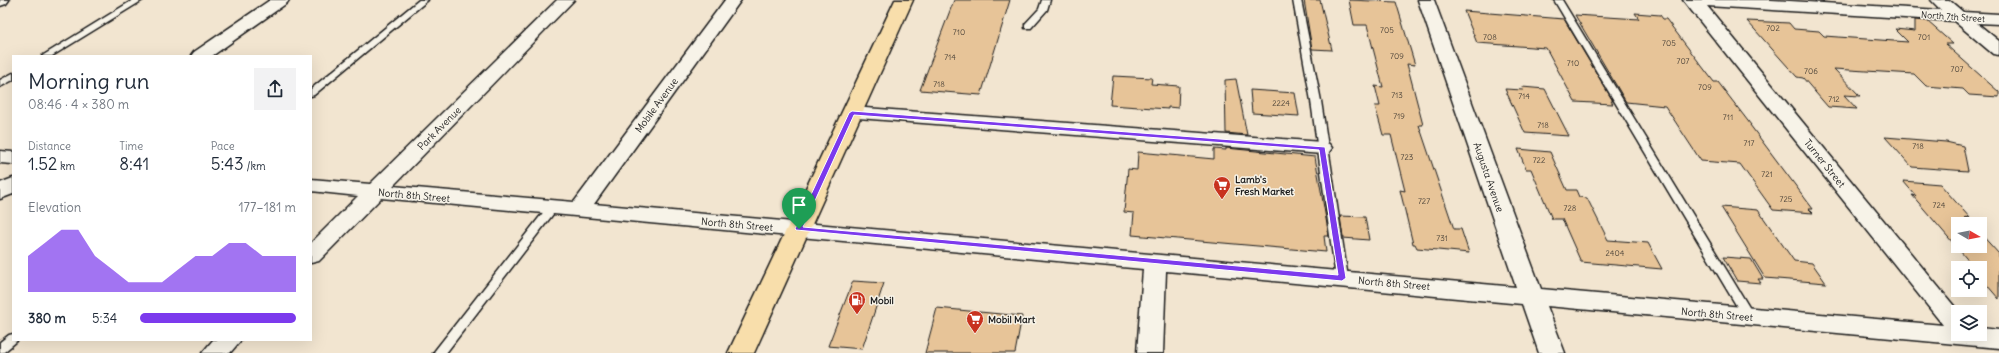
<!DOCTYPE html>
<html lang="en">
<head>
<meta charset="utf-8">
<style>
	body { margin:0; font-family:Delius,sans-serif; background:#f2f2f3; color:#1f2937; height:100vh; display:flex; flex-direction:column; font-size:15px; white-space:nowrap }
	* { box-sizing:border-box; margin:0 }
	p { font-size:13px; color:#747a83 }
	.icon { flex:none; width:22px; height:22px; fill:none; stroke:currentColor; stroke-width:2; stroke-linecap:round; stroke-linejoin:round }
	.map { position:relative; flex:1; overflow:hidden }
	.side { position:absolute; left:12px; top:55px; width:300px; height:286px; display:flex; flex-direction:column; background:#fff; border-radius:0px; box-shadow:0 4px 16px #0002 }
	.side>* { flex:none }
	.needle { width:26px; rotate:99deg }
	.buttons { position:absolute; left:1951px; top:217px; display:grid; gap:8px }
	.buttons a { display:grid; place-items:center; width:36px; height:36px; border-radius:0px; background:#fff; box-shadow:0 4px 16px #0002; font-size:20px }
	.pin { position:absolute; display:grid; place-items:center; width:34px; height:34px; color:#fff; margin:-41px -17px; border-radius:50% 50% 50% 0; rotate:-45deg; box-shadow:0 0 4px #0007 }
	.pin .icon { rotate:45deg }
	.round { display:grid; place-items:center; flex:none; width:42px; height:42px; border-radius:0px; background:#f2f2f3 }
	.overview { display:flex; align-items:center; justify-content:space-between; height:68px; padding:0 16px }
	h1 { font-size:22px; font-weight:600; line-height:30px }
	.stats { display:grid; grid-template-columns:repeat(3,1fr); gap:6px; height:68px; padding:4px 16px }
	.stats div { display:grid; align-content:center }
	.stats b { font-size:17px; font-weight:600 }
	.stats small { font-size:11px; font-weight:400 }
	.stats p { font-size:11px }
	.chart { height:112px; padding:8px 16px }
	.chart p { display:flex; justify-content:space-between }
	.chart svg { width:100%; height:72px; margin-top:4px; fill:#7c3aed; opacity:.7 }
	ul { padding:0 16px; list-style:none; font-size:13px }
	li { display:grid; grid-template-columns:64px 48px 1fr; align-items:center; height:30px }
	li i { height:10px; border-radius:5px; background:#7c3aed }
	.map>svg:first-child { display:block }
	.building { fill:#e7c498; stroke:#1c1c1c }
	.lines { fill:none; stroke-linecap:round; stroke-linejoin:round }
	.lane-casing { stroke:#1c1c1c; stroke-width:3 }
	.street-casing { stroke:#1c1c1c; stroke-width:3 }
	.primary-casing { stroke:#1c1c1c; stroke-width:3 }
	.lane { fill:#f7f3e8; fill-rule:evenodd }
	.street { fill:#f7f3e8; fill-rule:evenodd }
	.primary { fill:#f8deab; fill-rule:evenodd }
	.route { fill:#7c3aed; stroke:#fff; fill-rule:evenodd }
	.labels { text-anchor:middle; stroke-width:3; stroke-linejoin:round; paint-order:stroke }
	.number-label { font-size:8px; fill:#4f463b }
	.far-street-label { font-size:9px; fill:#1c1c1c; stroke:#f7f3e8 }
	.street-label { font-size:10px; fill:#1c1c1c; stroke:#f7f3e8 }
	.poi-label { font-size:10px; font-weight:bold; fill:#1c1c1c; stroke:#f7f3e8; text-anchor:start }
</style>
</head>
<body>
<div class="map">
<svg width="1999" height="353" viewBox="0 0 1999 353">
	<rect width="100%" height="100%" fill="#f2e5d0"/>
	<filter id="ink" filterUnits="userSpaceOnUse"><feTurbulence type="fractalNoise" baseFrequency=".025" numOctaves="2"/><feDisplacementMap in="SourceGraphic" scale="8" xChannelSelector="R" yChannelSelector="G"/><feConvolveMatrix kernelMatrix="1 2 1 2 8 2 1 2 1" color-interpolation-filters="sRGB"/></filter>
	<g filter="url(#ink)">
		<path class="building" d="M 954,0 L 1010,0 L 981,95 L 920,90 Z
			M 1304,0 L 1320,0 L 1332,50 L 1312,49 Z
			M 1349,0 L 1396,2 L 1415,65 L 1407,64 L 1423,125 L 1419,125 L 1454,229 L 1461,229 L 1469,253 L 1417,248 L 1415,244 L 1413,244 L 1400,190 L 1405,191 L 1391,135 L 1383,135 L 1375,106 L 1380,106 L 1375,86 L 1383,87 L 1367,25 L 1354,25 Z
			M 1464,11 L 1564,19 L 1613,101 L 1611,101 L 1613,104 L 1575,102 L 1546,48 L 1477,43 Z
			M 1635,13 L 1660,15 L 1663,19 L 1666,19 L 1714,82 L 1718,82 L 1751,125 L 1750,125 L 1813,209 L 1809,209 L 1813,213 L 1773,210 L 1740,164 L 1701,161 L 1665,106 L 1626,102 L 1575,15 L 1639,19 Z
			M 1915,20 L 1927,21 L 1953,44 L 1945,44 L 1999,92 L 1999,97 L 1969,95 L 1963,89 L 1926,86 L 1914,74 L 1834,69 L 1860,96 L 1844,95 L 1857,109 L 1828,107 L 1803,78 L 1797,77 L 1747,21 L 1789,23 L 1794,29 L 1819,31 L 1824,36 L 1908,42 L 1895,29 L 1915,31 Z
			M 1113,76 L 1152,78 L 1151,84 L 1179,86 L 1178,108 L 1168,107 L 1168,109 L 1110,105 Z
			M 1236,79 L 1247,135 L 1226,133 L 1225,80 Z
			M 1522,87 L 1545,89 L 1569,136 L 1525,133 L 1505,89 L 1523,90 Z
			M 1250,90 L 1295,93 L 1299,116 L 1252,113 Z
			M 1885,137 L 1946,142 L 1963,146 L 1968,171 L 1912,167 Z
			M 1226,148 L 1315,157 L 1329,236 L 1324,236 L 1326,252 L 1132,235 L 1134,213 L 1124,212 L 1128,169 L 1137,170 L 1138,152 L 1214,159 L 1214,149 L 1226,150 Z
			M 1518,149 L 1550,152 L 1567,190 L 1576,190 L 1579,197 L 1587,198 L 1608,240 L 1648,243 L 1662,269 L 1581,262 L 1562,219 L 1552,219 L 1531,169 L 1526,169 Z
			M 1903,181 L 1940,184 L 1970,218 L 1965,217 L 1972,224 L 1958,224 L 1958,246 L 1980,246 L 1980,233 L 1999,254 L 1999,299 L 1980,277 L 1980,266 L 1972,265 L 1912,195 L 1916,196 Z
			M 1721,207 L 1758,210 L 1794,261 L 1812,263 L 1826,283 L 1765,278 Z
			M 1340,216 L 1365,217 L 1369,240 L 1343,238 Z
			M 1723,257 L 1751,259 L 1763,279 L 1758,279 L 1761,283 L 1737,281 Z
			M 853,281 L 884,283 L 862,349 L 828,346 Z
			M 937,308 L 1022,316 L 1015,353 L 925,353 Z"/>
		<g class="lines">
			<defs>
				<path id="lane" d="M 133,0 L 143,0 L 52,56 L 42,56 Z
					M 419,0 L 428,0 L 314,95 L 311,96 L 311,89 Z
					M 1042,0 L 1050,0 L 1047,10 L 1031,28 L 1025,28 L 1025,24 L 1039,9 Z
					M 1293,0 L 1301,0 L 1321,101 L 1348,278 L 1346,281 L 1338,281 L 1336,278 L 1311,101 Z
					M 1554,0 L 1562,0 L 1755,317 L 1753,320 L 1745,320 Z
					M 13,73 L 13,80 L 0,87 L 0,80 Z
					M 553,204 L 558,207 L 557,209 L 446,353 L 433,353 L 549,205 Z
					M 13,334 L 13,340 L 17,341 L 4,352 L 0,353 L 0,342 L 9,335 Z"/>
				<path id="street" d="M 0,0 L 9,0 L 6,4 L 0,6 Z
					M 270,0 L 289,0 L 287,3 L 212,56 L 191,56 L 194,52 Z
					M 557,0 L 574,0 L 393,186 L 574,202 L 725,0 L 741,0 L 594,204 L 1516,287 L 1418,0 L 1434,0 L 1541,289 L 1943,325 L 1683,0 L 1771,0 L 1941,10 L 1931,0 L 1949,0 L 1963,12 L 1999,14 L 1999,24 L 1977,23 L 1999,41 L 1999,55 L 1993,54 L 1954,21 L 1707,6 L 1959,312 L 1958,312 L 1958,334 L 1980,334 L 1980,328 L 1999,330 L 1999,348 L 1547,306 L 1565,353 L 1539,353 L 1522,304 L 1166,271 L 1163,353 L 1137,353 L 1143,269 L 381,198 L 319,261 L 311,263 L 311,243 L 358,196 L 311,191 L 311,179 L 370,184 Z
					M 852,107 L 1322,142 L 1329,144 L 1332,148 L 1329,152 L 1322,154 L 845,117 L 842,113 L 845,109 Z
					M 0,151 L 13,152 L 13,164 L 0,163 Z
					M 13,178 L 13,194 L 0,199 L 0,183 Z
					M 213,340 L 241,340 L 230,353 L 202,353 Z"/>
				<path id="primary" d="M 895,0 L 913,0 L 754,353 L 728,353 Z"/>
			</defs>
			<use href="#lane" class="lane-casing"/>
			<use href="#street" class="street-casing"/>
			<use href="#primary" class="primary-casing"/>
			<use href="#lane" class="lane"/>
			<use href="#street" class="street"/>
			<use href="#primary" class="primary"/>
		</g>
	</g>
	<path class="route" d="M 852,111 L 1325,147 L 1346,278 L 1342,281 L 796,230 L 795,229 L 849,113 ZM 854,115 L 1319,150 L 1338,275 L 803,227 Z"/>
	<defs>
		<symbol id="supermarket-pin" viewBox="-11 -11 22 30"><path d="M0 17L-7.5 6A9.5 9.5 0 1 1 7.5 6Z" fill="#c8321e" stroke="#f7f3e8"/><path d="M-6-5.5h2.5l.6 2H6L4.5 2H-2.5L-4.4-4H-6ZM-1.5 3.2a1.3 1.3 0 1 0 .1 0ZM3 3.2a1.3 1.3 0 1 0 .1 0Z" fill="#fff"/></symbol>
		<symbol id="fuel-pin" viewBox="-11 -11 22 30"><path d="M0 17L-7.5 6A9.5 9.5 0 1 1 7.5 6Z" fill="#c8321e" stroke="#f7f3e8"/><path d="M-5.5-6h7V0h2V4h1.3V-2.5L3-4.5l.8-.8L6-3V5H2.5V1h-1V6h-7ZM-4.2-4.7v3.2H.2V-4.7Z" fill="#fff"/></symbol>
	</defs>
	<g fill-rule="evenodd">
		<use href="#supermarket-pin" x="1212" y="175" width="20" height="27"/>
		<use href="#fuel-pin" x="847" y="290" width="20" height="27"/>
		<use href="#supermarket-pin" x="965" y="309" width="20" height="27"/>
	</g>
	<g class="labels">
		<g class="number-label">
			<text x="1773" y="31">702</text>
			<text x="1387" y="33">705</text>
			<text x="959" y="35">710</text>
			<text x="1490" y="40">708</text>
			<text x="1924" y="40">701</text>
			<text x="1669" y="46">705</text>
			<text x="1397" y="59">709</text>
			<text x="950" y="60">714</text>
			<text x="1683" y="64">707</text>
			<text x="1573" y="66">710</text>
			<text x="1957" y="72">707</text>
			<text x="1811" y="74">706</text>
			<text x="939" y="87">718</text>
			<text x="1705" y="90">709</text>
			<text x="1397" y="98">713</text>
			<text x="1524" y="99">714</text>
			<text x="1834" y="102">712</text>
			<text x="1281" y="106">2224</text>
			<text x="1399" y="119">719</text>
			<text x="1728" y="120">711</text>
			<text x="1543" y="128">718</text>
			<text x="1749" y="146">717</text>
			<text x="1918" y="149">718</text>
			<text x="1407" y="160">723</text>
			<text x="1539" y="163">722</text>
			<text x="1767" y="177">721</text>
			<text x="1786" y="202">725</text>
			<text x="1424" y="204">727</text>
			<text x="1939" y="208">724</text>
			<text x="1570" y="211">728</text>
			<text x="1442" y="241">731</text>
			<text x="1615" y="256">2404</text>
		</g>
		<g class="far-street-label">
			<text transform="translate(1953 17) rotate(4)" y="3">North 7th Street</text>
		</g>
		<g class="street-label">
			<text transform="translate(656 105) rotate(-54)" y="4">Mobile Avenue</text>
			<text transform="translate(439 128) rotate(-45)" y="4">Park Avenue</text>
			<text transform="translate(1825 163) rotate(51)" y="4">Turner Street</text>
			<text transform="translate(1489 177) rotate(71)" y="4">Augusta Avenue</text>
			<text transform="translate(414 195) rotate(5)" y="4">North 8th Street</text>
			<text transform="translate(737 224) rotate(5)" y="4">North 8th Street</text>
			<text transform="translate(1394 283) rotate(5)" y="4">North 8th Street</text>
			<text transform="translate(1717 314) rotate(5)" y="4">North 8th Street</text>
		</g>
		<g class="poi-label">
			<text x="1235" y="183">Lamb's<tspan x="1235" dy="12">Fresh Market</tspan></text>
			<text x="870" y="304">Mobil</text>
			<text x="988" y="323">Mobil Mart</text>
		</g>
	</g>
</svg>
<div class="buttons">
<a><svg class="needle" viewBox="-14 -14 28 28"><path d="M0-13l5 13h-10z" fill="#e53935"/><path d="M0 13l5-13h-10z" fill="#747a83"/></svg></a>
<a><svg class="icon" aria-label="locate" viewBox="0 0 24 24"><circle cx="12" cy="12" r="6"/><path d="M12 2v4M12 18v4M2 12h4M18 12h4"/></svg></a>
<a><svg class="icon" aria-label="layers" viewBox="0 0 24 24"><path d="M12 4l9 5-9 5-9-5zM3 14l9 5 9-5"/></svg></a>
</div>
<div class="pin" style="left:799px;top:229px;background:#1e9e55"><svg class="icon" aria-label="arrive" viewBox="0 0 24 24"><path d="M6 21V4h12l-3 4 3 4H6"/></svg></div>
<section class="side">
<div class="overview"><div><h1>Morning run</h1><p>08:46 · 4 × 380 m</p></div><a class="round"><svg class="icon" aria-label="share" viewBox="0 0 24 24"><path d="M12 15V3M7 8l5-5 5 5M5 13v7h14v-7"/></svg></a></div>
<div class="stats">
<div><p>Distance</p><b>1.52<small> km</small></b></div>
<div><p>Time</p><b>8:41</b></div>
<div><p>Pace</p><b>5:43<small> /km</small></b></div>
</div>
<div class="chart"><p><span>Elevation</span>177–181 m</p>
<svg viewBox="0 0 160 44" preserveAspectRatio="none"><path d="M0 44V22L10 14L20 6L30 6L40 22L50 30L60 38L70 38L80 38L90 30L100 22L110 22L120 14L130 14L140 22L150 22L160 22V44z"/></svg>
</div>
<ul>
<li><b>380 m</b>5:34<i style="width:100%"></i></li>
</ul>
</section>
</div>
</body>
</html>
